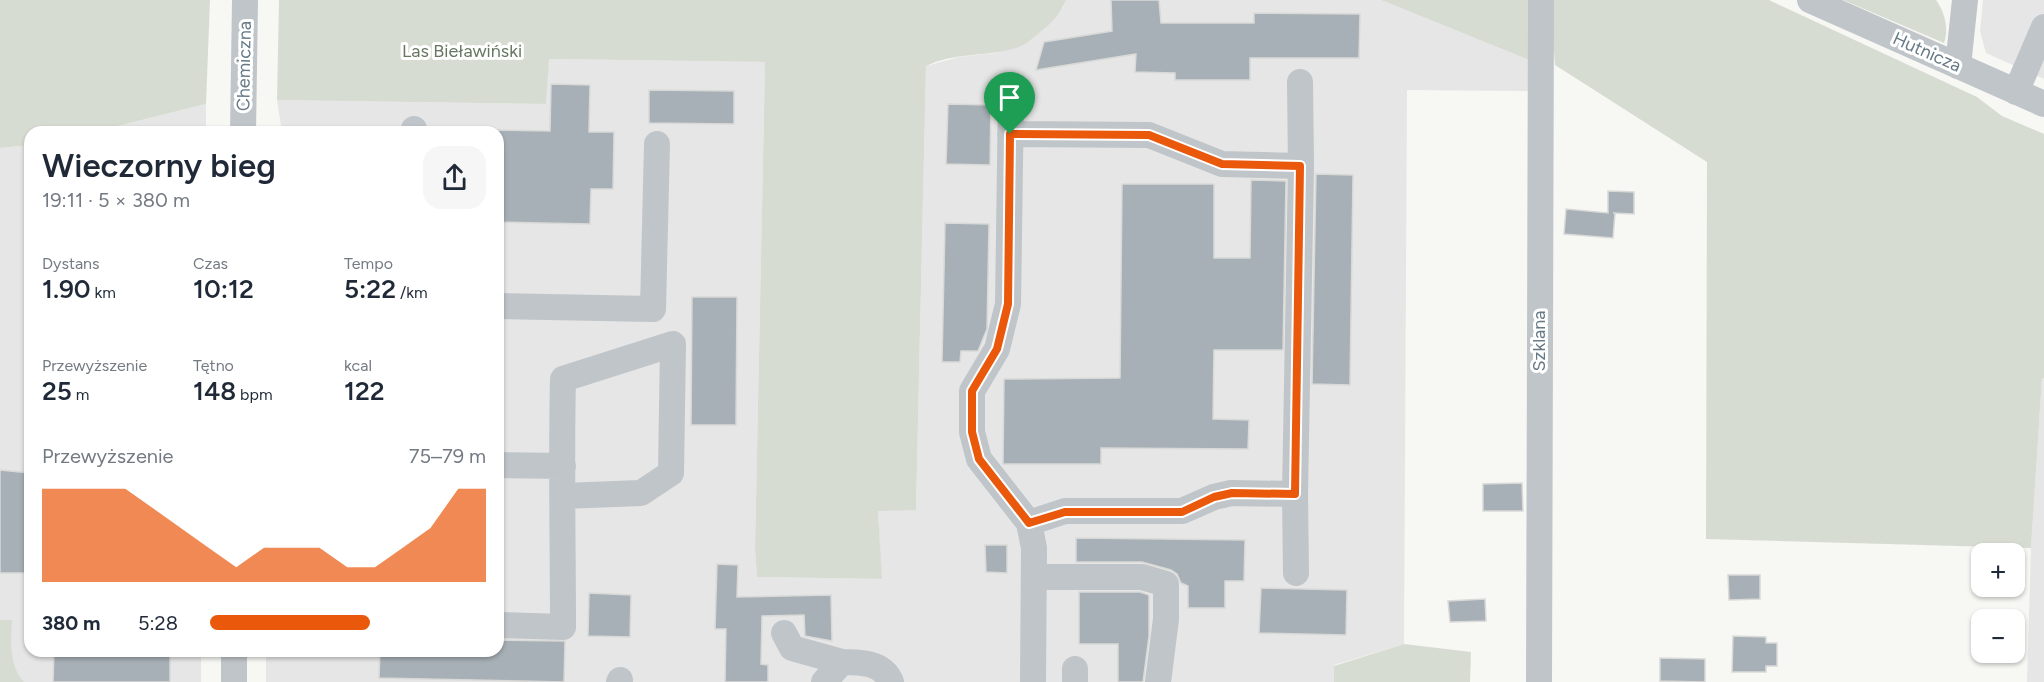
<!DOCTYPE html>
<html lang="pl">
<head>
<meta charset="utf-8">
<style>
	body { margin:0; font-family:Figtree,sans-serif; background:#f6f6f7; color:#1f2937; height:100vh; display:flex; flex-direction:column; font-size:22px; white-space:nowrap }
	* { box-sizing:border-box; margin:0 }
	p { font-size:20px; color:#747a83 }
	.icon { flex:none; width:33px; height:33px; fill:none; stroke:currentColor; stroke-width:2; stroke-linecap:round; stroke-linejoin:round }
	.map { position:relative; flex:1; overflow:hidden }
	.side { position:absolute; left:24px; top:126px; width:480px; height:531px; display:flex; flex-direction:column; background:#fff; border-radius:18px; box-shadow:0 2px 4px #0004 }
	.side>* { flex:none }
	.buttons { position:absolute; left:1971px; top:543px; display:grid; gap:12px }
	.buttons a { display:grid; place-items:center; width:54px; height:54px; border-radius:12px; background:#fff; box-shadow:0 2px 4px #0004; font-size:30px }
	.pin { position:absolute; display:grid; place-items:center; width:51px; height:51px; color:#fff; margin:-62px -26px; border-radius:50% 50% 50% 0; rotate:-45deg; box-shadow:0 0 6px #0007 }
	.pin .icon { rotate:45deg }
	.round { display:grid; place-items:center; flex:none; width:63px; height:63px; border-radius:18px; background:#f6f6f7 }
	.overview { display:flex; align-items:center; justify-content:space-between; height:102px; padding:0 18px }
	h1 { font-size:33px; font-weight:600; line-height:45px }
	.figures { display:grid; grid-template-columns:repeat(3,1fr); gap:9px; height:102px; padding:6px 18px }
	.figures div { display:grid; align-content:center }
	.figures b { font-size:26px; font-weight:600 }
	.figures small { font-size:16px; font-weight:400 }
	.figures p { font-size:16px }
	.chart { height:168px; padding:12px 18px }
	.chart p { display:flex; justify-content:space-between }
	.chart svg { width:100%; height:108px; margin-top:6px; fill:#ea580c; opacity:.7 }
	ul { padding:0 18px; list-style:none; font-size:20px }
	li { display:grid; grid-template-columns:96px 72px 1fr; align-items:center; height:45px }
	li i { height:15px; border-radius:8px; background:#ea580c }
	.map>svg:first-child { display:block }
	.built { fill:#e5e6e5 }
	.green { fill:#d7dcd3 }
	.building { fill:#a7b0b6; stroke:#d9d9d7; stroke-width:1.5 }
	.lines { fill:none; stroke-linecap:round; stroke-linejoin:round }
	.minor { stroke:#c0c5c9; stroke-width:26 }
	.route-casing { stroke:#fff; stroke-width:12 }
	.route { stroke:#ea580c; stroke-width:8 }
	.labels { text-anchor:middle; stroke-width:6; stroke-linejoin:round; paint-order:stroke }
	.park-label { font-size:18px; fill:#667861; stroke:#fff }
	.street-label { font-size:18px; fill:#667986; stroke:#fff }
</style>
</head>
<body>
<div class="map">
<svg width="2044" height="682" viewBox="0 0 2044 682">
	<rect width="100%" height="100%" fill="#f7f7f4"/>
	<path class="built" d="M 1066,0 L 1381,0 L 1529,60 L 1529,91 L 1407,90 L 1404,644 L 1334,665 L 1334,682 L 266,682 L 266,651 L 498,651 L 498,132 L 282,132 L 277,100 L 546,104 L 548,59 L 765,62 L 755,549 L 757,577 L 881,579 L 878,510 L 916,510 L 926,66 L 959,57 L 996,53 L 1063,8 Z
		M 1983,0 L 2044,0 L 2044,79 L 1986,53 L 1980,31 Z
		M 206,104 L 206,132 L 94,132 L 107,129 Z
		M 30,145 L 30,651 L 201,651 L 201,682 L 24,682 L 17,675 L 12,662 L 12,620 L 0,620 L 0,148 Z
		M 2042,377 L 2044,378 L 2044,682 L 2027,682 L 2031,548 Z"/>
	<path class="green" d="M 0,0 L 210,0 L 206,104 L 94,132 L 30,132 L 30,145 L 0,148 Z
		M 279,0 L 1066,0 C 1061,13 1051,24 1040,32 C 1034,37 1028,43 1021,46 C 991,58 955,51 926,66 L 916,510 L 878,511 L 882,579 L 757,577 L 755,549 L 765,62 L 549,59 L 546,104 L 277,100 Z
		M 1381,0 L 1532,0 L 1529,60 Z
		M 1550,0 L 1769,0 L 1977,97 L 2002,116 L 2044,134 L 2044,378 L 2042,378 L 2031,548 L 1706,539 L 1707,162 L 1555,65 Z
		M 1843,0 L 1936,0 C 1945,12 1949,29 1944,43 Z
		M 0,620 L 12,620 C 12,642 8,665 24,682 L 0,682 Z
		M 1404,644 L 1471,652 L 1470,682 L 1334,682 L 1334,666 Z"/>
	<path class="building" d="M 1111,0 L 1159,0 L 1161,23 L 1254,23 L 1254,13 L 1360,14 L 1359,58 L 1250,58 L 1250,80 L 1175,80 L 1175,73 L 1135,72 L 1136,54 L 1036,70 L 1044,42 L 1112,31 Z
		M 551,84 L 590,85 L 589,132 L 614,132 L 613,189 L 591,189 L 590,224 L 498,222 L 498,130 L 550,131 Z
		M 649,90 L 734,91 L 734,124 L 649,123 Z
		M 948,104 L 991,105 L 990,165 L 946,164 Z
		M 1316,174 L 1353,175 L 1350,385 L 1312,384 Z
		M 1251,180 L 1286,181 L 1283,350 L 1214,350 L 1213,419 L 1249,420 L 1248,449 L 1101,448 L 1101,464 L 1003,464 L 1004,379 L 1120,378 L 1122,184 L 1214,184 L 1214,258 L 1250,258 Z
		M 1608,191 L 1634,192 L 1634,214 L 1613,213 L 1615,213 L 1613,238 L 1564,234 L 1566,209 L 1608,213 Z
		M 945,223 L 989,224 L 987,329 L 978,351 L 961,351 L 960,362 L 942,362 Z
		M 692,297 L 737,297 L 736,425 L 691,425 Z
		M 0,470 L 30,473 L 30,573 L 0,573 Z
		M 1522,483 L 1523,511 L 1483,511 L 1483,484 Z
		M 1076,538 L 1245,540 L 1244,581 L 1225,581 L 1225,608 L 1188,608 L 1188,586 L 1181,583 L 1177,574 L 1171,570 L 1142,562 L 1076,562 Z
		M 985,545 L 1007,545 L 1007,573 L 986,572 Z
		M 717,564 L 738,565 L 737,597 L 831,595 L 832,641 L 805,636 L 804,615 L 762,616 L 761,664 L 768,665 L 768,682 L 725,682 L 726,629 L 715,629 Z
		M 1728,575 L 1760,575 L 1760,599 L 1729,600 Z
		M 1261,588 L 1347,590 L 1346,635 L 1259,633 Z
		M 1079,592 L 1140,592 L 1149,595 L 1149,636 L 1143,682 L 1118,682 L 1118,644 L 1079,644 Z
		M 589,593 L 631,595 L 630,637 L 588,636 Z
		M 1485,599 L 1486,621 L 1450,622 L 1448,601 Z
		M 1733,636 L 1766,637 L 1766,643 L 1777,643 L 1777,666 L 1766,666 L 1766,672 L 1732,672 Z
		M 498,640 L 565,641 L 564,682 L 379,678 L 380,651 L 498,651 Z
		M 54,651 L 170,651 L 170,682 L 53,682 Z
		M 1660,658 L 1705,659 L 1705,682 L 1660,681 Z"/>
	<g class="lines">
		<path class="minor" d="M 1810,0 L 2044,104
			M 1958,66 L 1965,0
			M 2016,92 L 2044,27
			M 1011,95 L 1008,304 L 997,349 L 972,391 L 972,432 L 979,459 L 1029,523 L 1034,548 L 1033,682
			M 243,132 L 245,0
			M 414,132 L 414,129
			M 1010,134 L 1149,135 L 1222,164 L 1301,166 L 1300,82
			M 498,306 L 653,309 L 657,144
			M 498,465 L 563,466
			M 1029,523 L 1065,511 L 1182,511 L 1214,497 L 1231,493 L 1295,494
			M 1296,573 L 1295,494 L 1301,166
			M 1034,577 L 1142,577 L 1166,584 L 1166,619 L 1158,682
			M 498,625 L 563,627 C 563,544 561,462 563,379 L 673,344 L 671,473 L 641,493 L 563,496
			M 784,633 L 792,648 L 842,662 L 824,682
			M 842,662 C 860,662 883,662 891,682
			M 234,682 L 234,651
			M 619,682 L 620,680
			M 1075,682 L 1075,669
			M 1539,682 L 1541,0"/>
	</g>
	<g class="lines">
		<defs>
			<path id="route" d="M 1010,134 L 1149,135 L 1222,164 L 1300,166 L 1295,494 L 1232,493 L 1214,497 L 1182,512 L 1065,512 L 1029,523 L 979,459 L 972,432 L 972,391 L 997,349 L 1008,304 Z"/>
		</defs>
		<use href="#route" class="route-casing"/>
		<use href="#route" class="route"/>
	</g>
	<g class="labels">
		<g class="park-label">
			<text x="462" y="57">Las Bieławiński</text>
		</g>
		<g class="street-label">
			<text transform="translate(1927 52) rotate(24)" y="6">Hutnicza</text>
			<text transform="translate(244 66) rotate(-89)" y="6">Chemiczna</text>
			<text transform="translate(1539 341) rotate(-90)" y="6">Szklana</text>
		</g>
	</g>
</svg>
<div class="buttons">
<a>+</a>
<a>−</a>
</div>
<div class="pin" style="left:1010px;top:134px;background:#1e9e55"><svg class="icon" aria-label="arrive" viewBox="0 0 24 24"><path d="M6 21V4h12l-3 4 3 4H6"/></svg></div>
<section class="side">
<div class="overview"><div><h1>Wieczorny bieg</h1><p>19:11 · 5 × 380 m</p></div><a class="round"><svg class="icon" aria-label="share" viewBox="0 0 24 24"><path d="M12 15V3M7 8l5-5 5 5M5 13v7h14v-7"/></svg></a></div>
<div class="figures">
<div><p>Dystans</p><b>1.90<small> km</small></b></div>
<div><p>Czas</p><b>10:12</b></div>
<div><p>Tempo</p><b>5:22<small> /km</small></b></div>
</div>
<div class="figures">
<div><p>Przewyższenie</p><b>25<small> m</small></b></div>
<div><p>Tętno</p><b>148<small> bpm</small></b></div>
<div><p>kcal</p><b>122</b></div>
</div>
<div class="chart"><p><span>Przewyższenie</span>75–79 m</p>
<svg viewBox="0 0 160 44" preserveAspectRatio="none"><path d="M0 44V6L10 6L20 6L30 6L40 14L50 22L60 30L70 38L80 30L90 30L100 30L110 38L120 38L130 30L140 22L150 6L160 6V44z"/></svg>
</div>
<ul>
<li><b>380 m</b>5:28<i style="width:58%"></i></li>
</ul>
</section>
</div>
</body>
</html>
